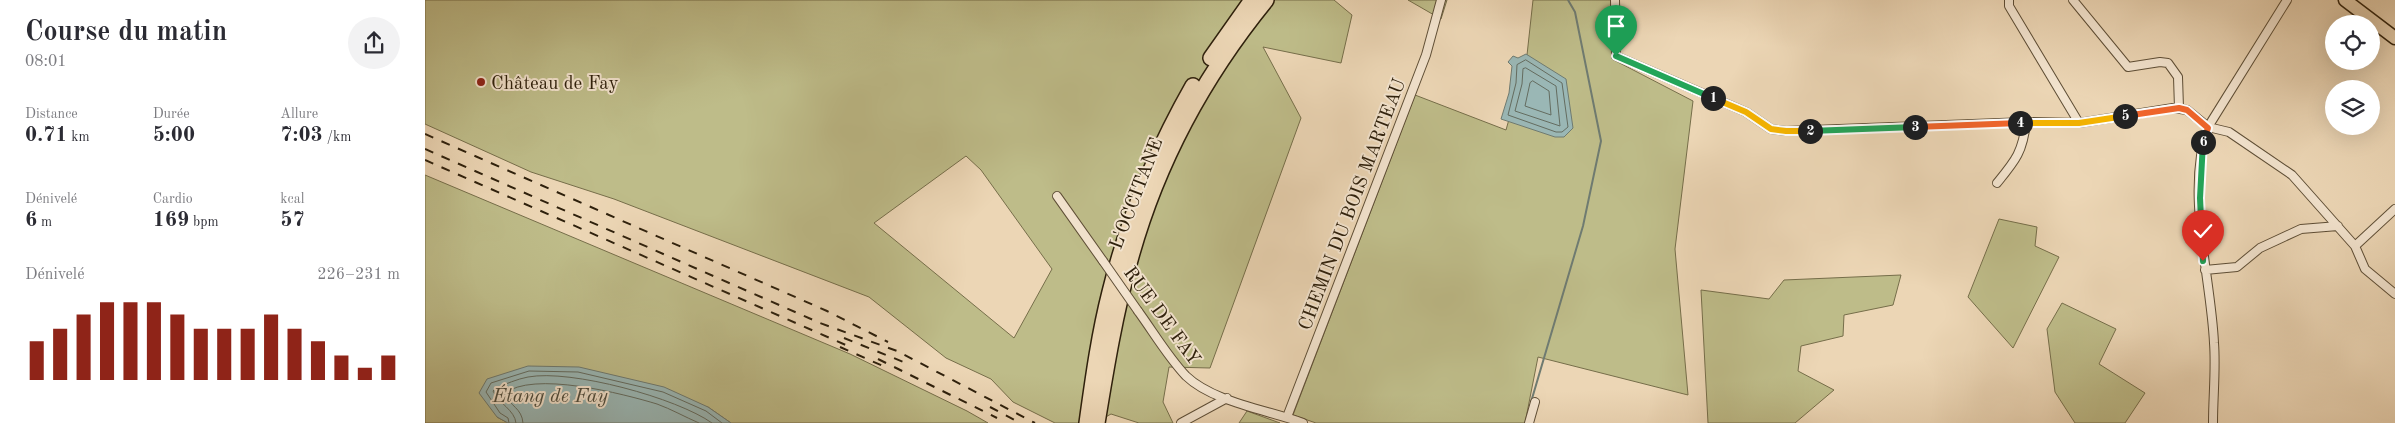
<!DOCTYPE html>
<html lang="fr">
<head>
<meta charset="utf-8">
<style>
	body { margin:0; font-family:"Old Standard TT",serif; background:#f2f2f3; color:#2b2b33; height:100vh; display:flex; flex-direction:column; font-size:19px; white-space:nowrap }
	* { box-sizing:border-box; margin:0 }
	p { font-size:16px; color:#7c7c81 }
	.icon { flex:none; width:28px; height:28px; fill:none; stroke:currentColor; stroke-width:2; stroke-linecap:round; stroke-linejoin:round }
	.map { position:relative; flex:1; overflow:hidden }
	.side { display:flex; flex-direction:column; background:#fff; width:425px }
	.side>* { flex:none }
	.controls { position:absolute; left:1900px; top:15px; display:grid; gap:10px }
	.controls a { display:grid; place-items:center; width:55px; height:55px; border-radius:50%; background:#fff; box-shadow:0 5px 20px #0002; font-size:25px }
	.pin { position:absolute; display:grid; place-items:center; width:42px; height:42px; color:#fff; margin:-51px -21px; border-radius:50% 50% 50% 0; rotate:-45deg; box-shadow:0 0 5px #0007 }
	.pin .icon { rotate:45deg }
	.km { position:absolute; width:25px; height:25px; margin:-12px; border-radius:50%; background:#222; color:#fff; font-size:14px; line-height:25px; text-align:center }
	.round { display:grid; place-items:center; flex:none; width:52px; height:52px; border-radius:26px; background:#f2f2f3 }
	.overview { display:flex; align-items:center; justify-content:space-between; height:85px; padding:0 25px }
	h1 { font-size:28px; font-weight:800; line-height:38px }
	.figures { display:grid; grid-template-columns:repeat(3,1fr); gap:8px; height:85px; padding:5px 25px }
	.figures div { display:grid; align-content:center }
	.figures b { font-size:21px; font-weight:800 }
	.figures small { font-size:14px; font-weight:400 }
	.figures p { font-size:14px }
	.chart { height:140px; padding:10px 25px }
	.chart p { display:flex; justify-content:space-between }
	.chart svg { width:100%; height:90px; margin-top:5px; stroke:#8f2418; stroke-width:6 }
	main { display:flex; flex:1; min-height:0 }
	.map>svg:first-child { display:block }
	.green { fill:#bebc89; stroke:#766e4a; fill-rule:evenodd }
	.water { fill:#9ab7b5; stroke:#6f7b71 }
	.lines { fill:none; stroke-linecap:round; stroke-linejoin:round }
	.shore { stroke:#646c60; stroke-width:1 }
	.stream { stroke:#6f7b71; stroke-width:2 }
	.street-casing { stroke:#5e4e36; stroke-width:10 }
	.primary-casing { stroke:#2e200c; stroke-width:15 }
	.highway-casing { stroke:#2e200c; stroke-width:18 }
	.street { stroke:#f3e4cf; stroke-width:8 }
	.primary { stroke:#ecd6b5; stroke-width:12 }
	.highway { stroke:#ecd6b5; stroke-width:15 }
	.rail { stroke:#2e200c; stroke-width:2; stroke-dasharray:9 9; stroke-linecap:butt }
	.street-bridge-casing { stroke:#5e4e36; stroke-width:10; stroke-linecap:butt }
	.street-bridge { stroke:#f3e4cf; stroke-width:8 }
	.split-1-casing { stroke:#fff; stroke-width:10 }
	.split-2-casing { stroke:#fff; stroke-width:10 }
	.split-3-casing { stroke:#fff; stroke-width:10 }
	.split-4-casing { stroke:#fff; stroke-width:10 }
	.split-5-casing { stroke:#fff; stroke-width:10 }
	.split-6-casing { stroke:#fff; stroke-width:10 }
	.split-7-casing { stroke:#fff; stroke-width:10 }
	.split-1 { stroke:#22a559; stroke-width:6 }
	.split-2 { stroke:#f5b400; stroke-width:6 }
	.split-3 { stroke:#22a559; stroke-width:6 }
	.split-4 { stroke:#f0652b; stroke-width:6 }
	.split-5 { stroke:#f5b400; stroke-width:6 }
	.split-6 { stroke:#f0652b; stroke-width:6 }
	.split-7 { stroke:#22a559; stroke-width:6 }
	.poi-dot { fill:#8f2418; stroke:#f3e4cf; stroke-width:2 }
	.labels { text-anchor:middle; stroke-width:4; stroke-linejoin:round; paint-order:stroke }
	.poi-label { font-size:19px; fill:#2e200c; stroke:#f3e4cf; text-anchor:start }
	.street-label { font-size:19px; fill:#2e200c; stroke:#f3e4cf }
	.water-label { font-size:20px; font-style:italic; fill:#4e4d3f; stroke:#f3e4cf }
</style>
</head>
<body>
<main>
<section class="side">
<div class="overview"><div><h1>Course du matin</h1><p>08:01</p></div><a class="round"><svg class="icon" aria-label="share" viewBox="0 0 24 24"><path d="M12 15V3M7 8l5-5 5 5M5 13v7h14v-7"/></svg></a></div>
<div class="figures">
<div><p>Distance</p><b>0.71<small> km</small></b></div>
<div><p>Durée</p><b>5:00</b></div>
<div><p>Allure</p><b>7:03<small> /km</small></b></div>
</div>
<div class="figures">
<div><p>Dénivelé</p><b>6<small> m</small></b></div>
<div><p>Cardio</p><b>169<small> bpm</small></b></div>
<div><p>kcal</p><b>57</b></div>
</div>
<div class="chart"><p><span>Dénivelé</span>226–231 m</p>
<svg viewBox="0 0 160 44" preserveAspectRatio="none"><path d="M5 44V25M15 44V19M25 44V12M35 44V6M45 44V6M55 44V6M65 44V12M75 44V19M85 44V19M95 44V19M105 44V12M115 44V19M125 44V25M135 44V32M145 44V38M155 44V32"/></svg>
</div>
</section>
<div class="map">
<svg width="1970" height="423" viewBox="0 0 1970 423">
	<rect width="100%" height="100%" fill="#ecd6b5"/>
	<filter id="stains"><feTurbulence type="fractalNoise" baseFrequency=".004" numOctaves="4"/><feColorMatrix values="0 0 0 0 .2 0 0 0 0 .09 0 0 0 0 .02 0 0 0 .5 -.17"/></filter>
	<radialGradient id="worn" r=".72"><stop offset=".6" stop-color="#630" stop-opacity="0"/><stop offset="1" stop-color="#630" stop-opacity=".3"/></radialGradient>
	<path class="green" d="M 0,0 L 909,0 L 927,15 L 916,63 L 838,47 L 876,118 L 785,368 L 744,367 L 738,402 L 748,423 L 714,423 L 686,414 L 670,423 L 630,423 L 588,402 L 566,379 L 521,358 L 444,297 L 189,199 L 106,172 L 0,124 ZM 541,156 L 556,170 L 627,269 L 589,338 L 449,223 Z
		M 983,0 L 1022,0 L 1016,19 Z
		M 1108,0 L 1192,0 L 1187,59 L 1268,101 L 1250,249 L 1263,395 L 1113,357 L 1100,423 L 891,423 L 868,415 L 990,95 L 1081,130 L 1102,55 Z
		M 0,175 L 425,354 L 542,411 L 563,423 L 306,423 L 283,407 L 72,417 L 83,423 L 0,423 Z
		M 1574,219 L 1612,227 L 1610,246 L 1634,257 L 1588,348 L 1543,297 Z
		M 1476,275 L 1468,305 L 1419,315 L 1418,336 L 1376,346 L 1373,371 L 1409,390 L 1370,423 L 1283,423 L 1276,290 L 1344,299 L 1359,280 Z
		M 1637,303 L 1691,329 L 1674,364 L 1720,393 L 1700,423 L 1650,423 L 1630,392 L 1622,329 Z
		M 822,411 L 855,423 L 814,423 Z"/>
	<path class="water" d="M 1101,54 L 1141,79 L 1148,128 L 1139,137 L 1130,137 L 1076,119 L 1084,93 L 1087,66 L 1083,62 L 1088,56 L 1093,58 Z
		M 103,366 L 154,367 L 239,387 L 283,407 L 306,423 L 83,423 L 72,417 L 54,393 L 62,379 Z"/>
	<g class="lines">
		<path class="shore" d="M 1101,60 L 1137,83 L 1143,127 L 1137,132 L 1131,132 L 1083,115 L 1091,83 L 1092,65 Z
			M 1101,68 L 1131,86 L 1135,126 L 1090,111 L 1097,84 L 1098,69 Z
			M 1108,81 L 1124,91 L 1126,115 L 1100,106 L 1105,83 Z
			M 84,423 L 83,418 L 75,413 L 61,392 L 66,383 L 104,371 L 153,372 L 238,392 L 281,411 L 297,423
			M 91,423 C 90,410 73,403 68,391 L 71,388 C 81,384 92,379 103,377 C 146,369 252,398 287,423
			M 98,423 C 97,408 85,406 79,394 C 107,370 199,394 232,404 C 246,409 260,417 274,423"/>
		<path class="stream" d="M 1106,402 L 1158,226 L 1176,141 L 1150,12 L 1143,0"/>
		<defs>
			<path id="street" d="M 1190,0 L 1191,56 L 1321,112 L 1346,129 L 1361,131 L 1601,122 L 1654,123
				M 1584,0 L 1584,6 L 1654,123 L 1748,108 L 1762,110 L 1783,127 L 1804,132 L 1867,175 L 1930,246
				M 1648,0 L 1703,67 L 1735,62 L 1743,63 L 1753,77 L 1754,108
				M 1572,183 C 1590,161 1598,152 1601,122
				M 632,196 L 678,261
				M 1970,209 L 1930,246 L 1940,269 L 1970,294
				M 1780,270 L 1812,267 L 1835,248 L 1876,229 L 1913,226
				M 713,311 C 729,333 743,357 761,376 C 788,402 843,410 878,423
				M 862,417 L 1001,55 L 1016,0
				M 756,423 L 802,398
				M 1104,423 L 1110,402
				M 1788,423 C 1788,396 1791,369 1789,343 C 1786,276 1760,192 1783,127 L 1862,0"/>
			<path id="primary" d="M 1920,0 L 1970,38"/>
			<path id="highway" d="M 786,58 L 827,0
				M 662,423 C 668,380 674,335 685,292 C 703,219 731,151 768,86
				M 672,423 C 681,368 690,313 705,260 C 731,165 779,76 841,0"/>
		</defs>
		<use href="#street" class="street-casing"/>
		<use href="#primary" class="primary-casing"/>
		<use href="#highway" class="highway-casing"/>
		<use href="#street" class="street"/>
		<use href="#primary" class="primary"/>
		<use href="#highway" class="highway"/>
		<path class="rail" d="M 0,134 L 402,311 L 463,342
			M 0,149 L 395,323 L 472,351 L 610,423
			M 0,160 L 423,346
			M 419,338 L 481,363
			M 415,347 L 458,366
			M 453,359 L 572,418
			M 565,407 L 595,423"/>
		<defs>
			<path id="street-bridge" d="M 678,261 L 713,311"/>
		</defs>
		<use href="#street-bridge" class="street-bridge-casing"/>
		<use href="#street-bridge" class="street-bridge"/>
	</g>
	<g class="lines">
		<defs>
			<path id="split-1" d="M 1191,56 L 1288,98"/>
			<path id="split-2" d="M 1288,98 L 1321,112 L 1346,129 L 1361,131 L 1385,131"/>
			<path id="split-3" d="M 1385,131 L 1490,127"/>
			<path id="split-4" d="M 1490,127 L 1595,123"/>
			<path id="split-5" d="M 1595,123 L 1654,123 L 1700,116"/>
			<path id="split-6" d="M 1700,116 L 1754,108 L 1762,110 L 1783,128 L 1778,142"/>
			<path id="split-7" d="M 1778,142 L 1775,198 L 1778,261"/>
		</defs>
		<use href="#split-1" class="split-1-casing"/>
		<use href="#split-2" class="split-2-casing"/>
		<use href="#split-3" class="split-3-casing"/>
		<use href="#split-4" class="split-4-casing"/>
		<use href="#split-5" class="split-5-casing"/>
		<use href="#split-6" class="split-6-casing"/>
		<use href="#split-7" class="split-7-casing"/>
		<use href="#split-1" class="split-1"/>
		<use href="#split-2" class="split-2"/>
		<use href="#split-3" class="split-3"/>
		<use href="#split-4" class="split-4"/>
		<use href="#split-5" class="split-5"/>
		<use href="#split-6" class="split-6"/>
		<use href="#split-7" class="split-7"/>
	</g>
	<circle class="poi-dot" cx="56" cy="82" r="5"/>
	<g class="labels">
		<g class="poi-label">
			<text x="66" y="89">Château de Fay</text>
		</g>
		<g class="street-label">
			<text transform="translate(710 193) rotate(-69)" y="7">L'OCCITANE</text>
			<text transform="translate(926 204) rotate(-69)" y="7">CHEMIN DU BOIS MARTEAU</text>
			<text transform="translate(738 315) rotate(54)" y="7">RUE DE FAY</text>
		</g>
		<g class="water-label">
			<text x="125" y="402">Étang de Fay</text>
		</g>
	</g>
	<rect width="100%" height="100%" filter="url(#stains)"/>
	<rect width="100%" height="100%" fill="url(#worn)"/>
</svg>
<div class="controls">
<a><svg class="icon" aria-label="locate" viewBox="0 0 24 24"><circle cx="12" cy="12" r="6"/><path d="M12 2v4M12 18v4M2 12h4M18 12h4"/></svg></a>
<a><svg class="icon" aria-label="layers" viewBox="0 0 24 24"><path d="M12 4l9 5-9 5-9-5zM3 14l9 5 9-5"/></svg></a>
</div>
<div class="pin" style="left:1191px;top:56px;background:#1e9e55"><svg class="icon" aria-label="arrive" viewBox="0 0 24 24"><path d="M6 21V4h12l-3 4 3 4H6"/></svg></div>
<div class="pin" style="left:1778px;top:261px;background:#d93025"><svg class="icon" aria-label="check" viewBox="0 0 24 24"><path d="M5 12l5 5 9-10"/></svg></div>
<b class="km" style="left:1288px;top:98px">1</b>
<b class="km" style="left:1385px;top:131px">2</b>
<b class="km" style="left:1490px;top:127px">3</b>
<b class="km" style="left:1595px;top:123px">4</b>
<b class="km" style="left:1700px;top:116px">5</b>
<b class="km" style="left:1778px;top:142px">6</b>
</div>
</main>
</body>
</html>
